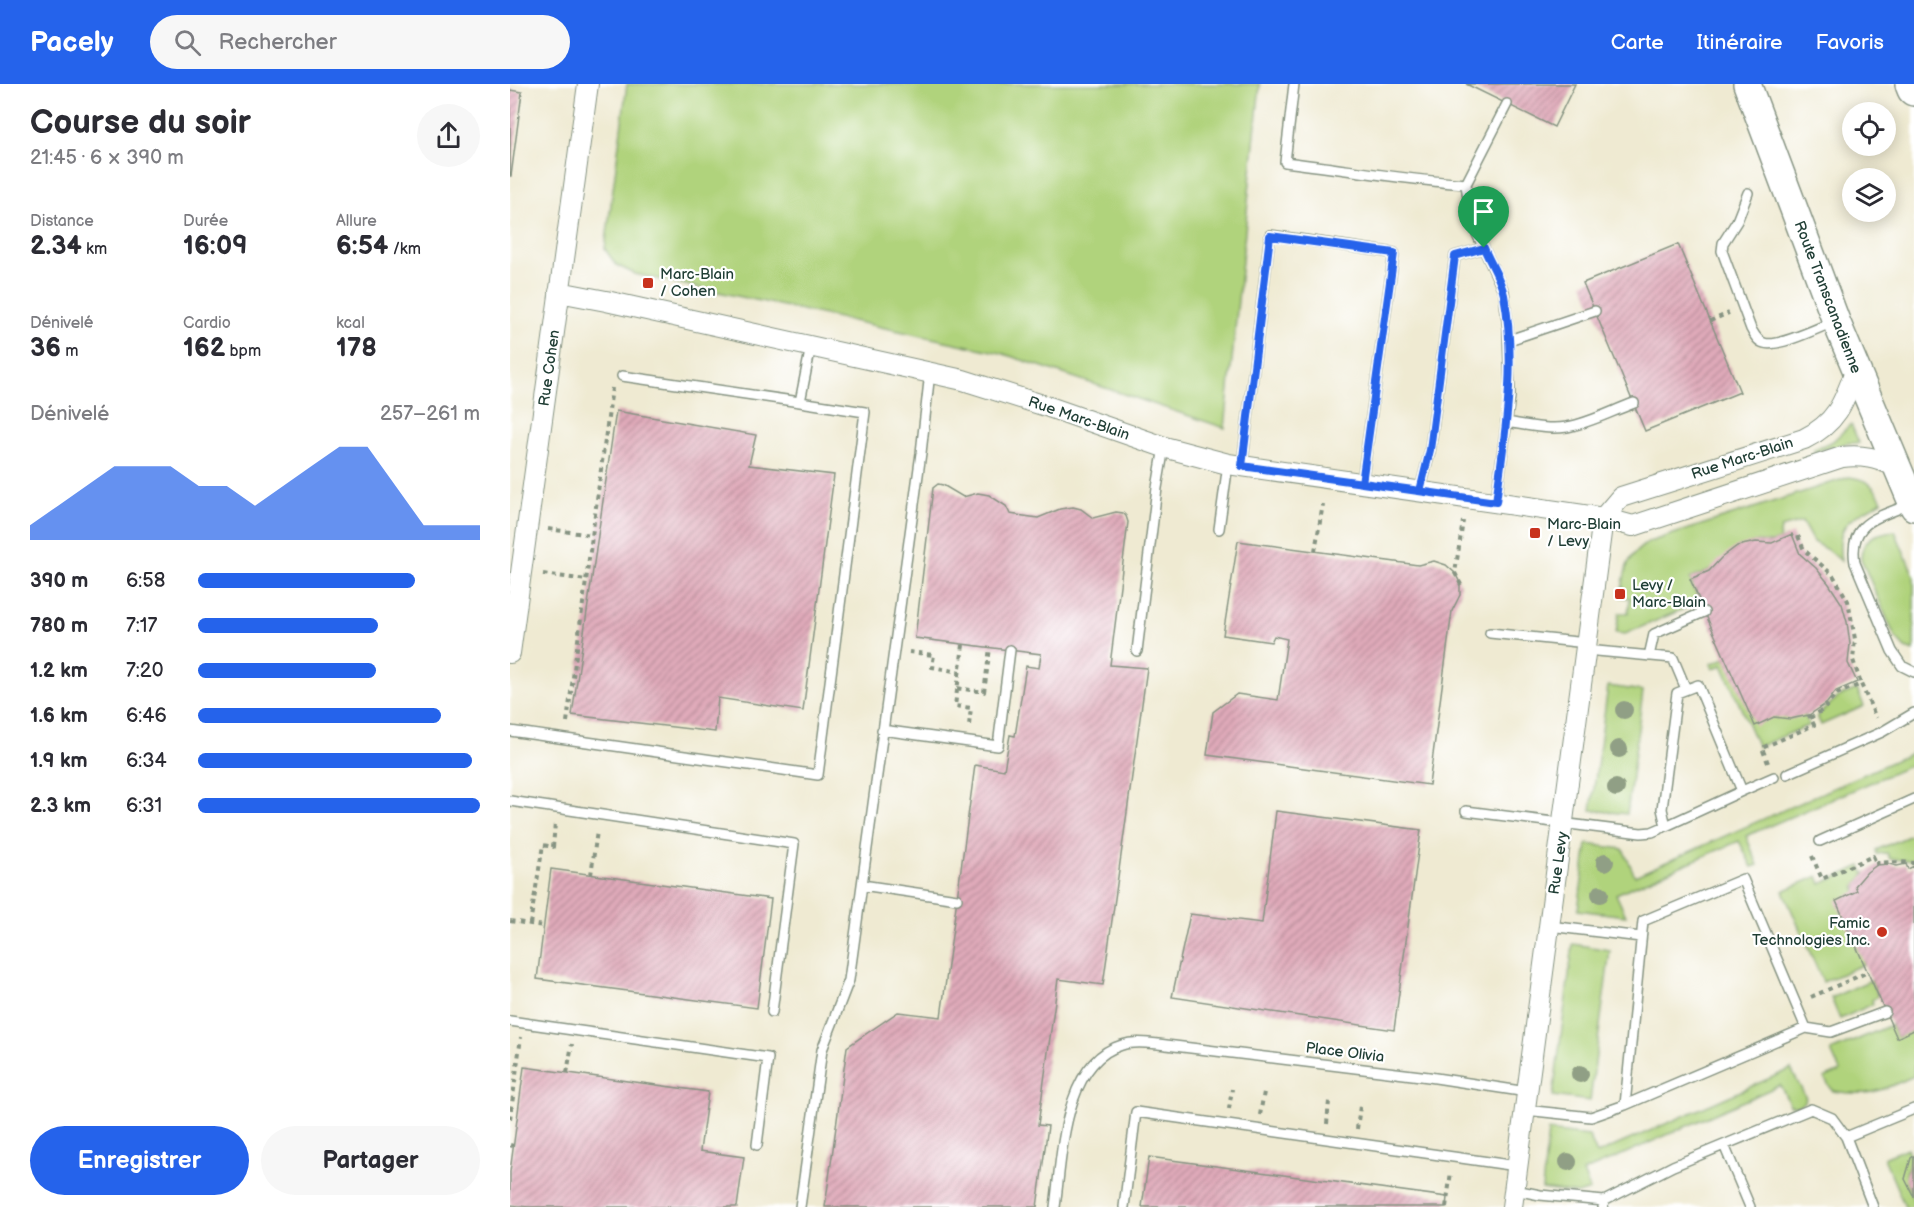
<!DOCTYPE html>
<html lang="fr">
<head>
<meta charset="utf-8">
<style>
	body { margin:0; font-family:"Balsamiq Sans",sans-serif; background:#f7f7f7; color:#2b2b33; height:100vh; display:flex; flex-direction:column; font-size:22px; white-space:nowrap }
	* { box-sizing:border-box; margin:0 }
	p { font-size:20px; color:#7c7c81 }
	.icon { flex:none; width:33px; height:33px; fill:none; stroke:currentColor; stroke-width:2; stroke-linecap:round; stroke-linejoin:round }
	.map { position:relative; flex:1; overflow:hidden }
	.panel { display:flex; flex-direction:column; background:#fff; width:510px }
	.panel>* { flex:none }
	.buttons { position:absolute; left:1332px; top:18px; display:grid; gap:12px }
	.buttons a { display:grid; place-items:center; width:54px; height:54px; border-radius:50%; background:#fff; box-shadow:0 3px 15px #0003; font-size:30px }
	.pin { position:absolute; display:grid; place-items:center; width:51px; height:51px; color:#fff; margin:-62px -26px; border-radius:50% 50% 50% 0; rotate:-45deg; box-shadow:0 0 6px #0007 }
	.pin .icon { rotate:45deg }
	.round { display:grid; place-items:center; flex:none; width:63px; height:63px; border-radius:32px; background:#f7f7f7 }
	.head { display:flex; align-items:center; justify-content:space-between; height:102px; padding:0 30px }
	h1 { font-size:33px; font-weight:600; line-height:45px }
	.figures { display:grid; grid-template-columns:repeat(3,1fr); gap:9px; height:102px; padding:6px 30px }
	.figures div { display:grid; align-content:center }
	.figures b { font-size:26px; font-weight:600 }
	.figures small { font-size:16px; font-weight:400 }
	.figures p { font-size:16px }
	.chart { height:168px; padding:12px 30px }
	.chart p { display:flex; justify-content:space-between }
	.chart svg { width:100%; height:108px; margin-top:6px; fill:#2563eb; opacity:.7 }
	.action { display:flex; gap:12px; margin-top:auto; padding:12px 30px }
	.action a { flex:1; height:69px; border-radius:36px; background:#2563eb; color:#fff; font-size:24px; font-weight:600; line-height:69px; text-align:center }
	.action a+a { background:#f7f7f7; color:#2b2b33 }
	ul { padding:0 30px; list-style:none; font-size:20px }
	li { display:grid; grid-template-columns:96px 72px 1fr; align-items:center; height:45px }
	li i { height:15px; border-radius:8px; background:#2563eb }
	header { display:flex; align-items:center; gap:36px; box-sizing:border-box; height:84px; padding:0 30px; background:#2563eb; color:#fff }
	header strong { font-size:28px }
	nav { display:flex; gap:33px; margin-inline-start:auto; font-size:21px }
	.search { width:420px; height:54px; background:#f7f7f7; display:flex; align-items:center; gap:15px; box-sizing:border-box; padding:0 21px; border-radius:33px; color:#7c7c81; font-size:22px }
	main { display:flex; flex:1; min-height:0 }
	.map>svg:first-child { display:block }
	.green { fill:#b0d37c; stroke:#688858; stroke-width:1.5 }
	.building { fill:url(#building-hatch) }
	.lines { fill:none; stroke-linecap:round; stroke-linejoin:round }
	.service-casing { stroke:#879483; stroke-width:12 }
	.minor-casing { stroke:#879483; stroke-width:22 }
	.secondary-casing { stroke:#879483; stroke-width:30 }
	.motorway-casing { stroke:#879483; stroke-width:36 }
	.path { stroke:#879483; stroke-width:4; stroke-dasharray:4.5 4.5; stroke-linecap:butt }
	.service { stroke:#fff; stroke-width:9 }
	.minor { stroke:#fff; stroke-width:20 }
	.secondary { stroke:#fff; stroke-width:27 }
	.motorway { stroke:#fff; stroke-width:33 }
	.tree { fill:#909f85 }
	.route-casing { stroke:#fff; stroke-width:12 }
	.route { stroke:#2563eb; stroke-width:8 }
	.poi-dot { fill:#c8321e; stroke:#fff; stroke-width:2 }
	.labels { text-anchor:middle; stroke-width:4.5; stroke-linejoin:round; paint-order:stroke }
	.poi-label { font-size:15px; fill:#1f3d34; stroke:#fff; text-anchor:start }
	.street-label { font-size:15px; fill:#1f3d34; stroke:#fff }
</style>
</head>
<body>
<header>
<strong>Pacely</strong>
<div class="search"><svg class="icon" aria-label="search" viewBox="0 0 24 24"><circle cx="10" cy="10" r="6"/><path d="M15 15l6 6"/></svg>Rechercher</div>
<nav><a>Carte</a><a>Itinéraire</a><a>Favoris</a></nav>
</header>
<main>
<section class="panel">
<div class="head"><div><h1>Course du soir</h1><p>21:45 · 6 × 390 m</p></div><a class="round"><svg class="icon" aria-label="share" viewBox="0 0 24 24"><path d="M12 15V3M7 8l5-5 5 5M5 13v7h14v-7"/></svg></a></div>
<div class="figures">
<div><p>Distance</p><b>2.34<small> km</small></b></div>
<div><p>Durée</p><b>16:09</b></div>
<div><p>Allure</p><b>6:54<small> /km</small></b></div>
</div>
<div class="figures">
<div><p>Dénivelé</p><b>36<small> m</small></b></div>
<div><p>Cardio</p><b>162<small> bpm</small></b></div>
<div><p>kcal</p><b>178</b></div>
</div>
<div class="chart"><p><span>Dénivelé</span>257–261 m</p>
<svg viewBox="0 0 160 44" preserveAspectRatio="none"><path d="M0 44V38L10 30L20 22L30 14L40 14L50 14L60 22L70 22L80 30L90 22L100 14L110 6L120 6L130 22L140 38L150 38L160 38V44z"/></svg>
</div>
<ul>
<li><b>390 m</b>6:58<i style="width:77%"></i></li>
<li><b>780 m</b>7:17<i style="width:64%"></i></li>
<li><b>1.2 km</b>7:20<i style="width:63%"></i></li>
<li><b>1.6 km</b>6:46<i style="width:86%"></i></li>
<li><b>1.9 km</b>6:34<i style="width:97%"></i></li>
<li><b>2.3 km</b>6:31<i style="width:100%"></i></li>
</ul>
<div class="action"><a>Enregistrer</a><a>Partager</a></div>
</section>
<div class="map">
<svg width="1404" height="1123" viewBox="0 0 1404 1123">
	<defs>
		<pattern id="building-hatch" width="6" height="6" patternUnits="userSpaceOnUse" patternTransform="scale(1.5)"><rect width="6" height="6" fill="#e0aaba"/><path d="M-1 1l2-2M0 6l6-6M5 7l2-2" fill="none" stroke="#b58c98"/></pattern>
	</defs>
	<rect width="100%" height="100%" fill="#fff"/>
	<filter id="ink" filterUnits="userSpaceOnUse"><feTurbulence type="fractalNoise" baseFrequency=".0167" numOctaves="2"/><feDisplacementMap in="SourceGraphic" scale="12" xChannelSelector="R" yChannelSelector="G"/><feConvolveMatrix kernelMatrix="1 2 1 2 8 2 1 2 1" color-interpolation-filters="sRGB"/></filter>
	<filter id="wash" filterUnits="userSpaceOnUse"><feTurbulence type="fractalNoise" baseFrequency=".008" numOctaves="4" result="noise"/><feDisplacementMap in="SourceGraphic" scale="24" xChannelSelector="R" yChannelSelector="G"/><feGaussianBlur stdDeviation="1.35" result="paint"/><feColorMatrix in="noise" values="0 0 0 0 0 0 0 0 0 0 0 0 0 0 0 0 0 1.4 0 .05"/><feComposite in="paint" operator="in"/></filter>
	<g filter="url(#wash)">
		<rect width="100%" height="100%" fill="#efead2"/>
		<path class="green" d="M 117,0 L 750,0 L 715,344 L 491,269 L 125,190 L 106,181 L 95,165 Z
			M 1341,340 L 1349,359 L 1338,359 L 1304,368 L 1304,365 L 1323,357 Z
			M 1339,393 C 1357,395 1364,401 1372,417 C 1342,435 1325,436 1331,477 L 1321,468 L 1303,458 L 1292,438 L 1271,444 L 1269,456 L 1262,459 L 1246,458 L 1199,487 L 1180,495 L 1190,518 L 1115,550 L 1106,549 L 1109,529 L 1118,529 L 1120,514 L 1111,513 C 1115,487 1115,472 1139,458 Z
			M 1385,447 L 1404,492 L 1404,567 L 1395,564 L 1385,553 L 1351,475 C 1351,454 1366,449 1385,447 Z
			M 1215,574 L 1264,633 L 1295,631 L 1299,641 L 1248,663 L 1212,581 L 1203,585 L 1201,580 Z
			M 1098,602 L 1133,607 L 1117,730 L 1081,726 Z
			M 1347,605 L 1354,622 L 1311,641 L 1307,632 L 1328,613 Z
			M 1404,668 L 1404,680 L 1236,752 L 1248,781 L 1242,783 L 1229,757 L 1106,810 L 1116,832 L 1068,826 L 1077,760 L 1113,765 L 1125,792 Z
			M 1404,750 L 1404,777 L 1380,775 L 1377,769 L 1367,770 L 1366,766 Z
			M 1351,782 L 1354,790 L 1357,788 L 1345,802 L 1354,880 L 1313,898 L 1273,807 L 1308,792 L 1311,800 Z
			M 1063,860 L 1100,866 L 1080,1017 L 1043,1012 Z
			M 1361,896 L 1368,912 L 1362,916 L 1363,920 L 1330,935 L 1321,914 Z
			M 1381,941 L 1387,953 L 1404,946 L 1404,992 C 1369,1007 1362,1013 1323,1007 L 1314,994 L 1330,987 L 1321,967 Z
			M 1281,985 L 1296,1014 C 1292,1022 1288,1023 1280,1021 L 1270,1001 L 1073,1088 L 1080,1106 L 1068,1110 L 1032,1105 L 1038,1047 L 1079,1052 L 1087,1070 Z
			M 1397,1064 C 1404,1080 1396,1079 1396,1094 C 1396,1102 1404,1110 1404,1123 L 1395,1123 L 1374,1074 Z"/>
		<g id="blocks">
			<path class="building" d="M 956,0 L 1065,0 L 1044,43 Z
				M 0,6 L 12,8 L 1,92 L 0,92 Z
				M 1168,160 L 1230,308 L 1135,347 L 1073,199 Z
				M 106,327 L 246,351 L 239,381 L 324,391 L 293,627 L 208,614 L 205,648 L 62,631 Z
				M 428,400 L 433,401 L 453,413 L 468,409 L 479,411 L 496,422 L 500,430 L 528,434 L 550,425 L 563,423 L 571,425 L 583,434 L 606,428 L 613,429 L 616,432 L 618,438 L 600,581 L 637,584 L 593,901 L 548,895 L 528,1041 L 538,1042 L 527,1123 L 315,1123 L 337,963 L 388,928 L 431,933 L 465,681 L 494,686 L 500,651 L 505,652 L 516,582 L 529,584 L 531,570 L 405,554 L 423,404 Z
				M 1282,450 L 1290,470 L 1306,484 L 1319,500 L 1332,520 L 1337,538 L 1340,560 L 1338,579 L 1347,598 L 1326,607 L 1317,619 L 1299,631 L 1280,635 L 1264,633 L 1245,642 L 1180,495 L 1199,487 L 1211,474 L 1227,462 L 1246,458 L 1262,459 Z
				M 728,457 L 908,481 L 924,477 L 936,481 L 945,489 L 950,499 L 950,511 L 942,527 L 919,701 L 697,671 L 703,628 L 727,610 L 768,616 L 777,555 L 764,552 L 761,558 L 713,551 Z
				M 766,727 L 911,746 L 884,946 L 662,913 L 680,830 L 752,839 Z
				M 1379,780 L 1387,782 L 1396,780 L 1398,785 L 1404,782 L 1404,946 L 1387,954 L 1326,817 L 1347,807 L 1345,802 L 1357,788 L 1367,781 Z
				M 41,785 L 261,815 L 247,924 L 27,895 Z
				M 14,983 L 198,1008 L 190,1067 L 234,1073 L 227,1123 L 18,1123 L 0,1121 L 0,1088 Z
				M 1404,1072 L 1404,1113 L 1395,1095 L 1401,1074 Z
				M 639,1073 L 937,1113 L 936,1123 L 632,1123 Z"/>
		</g>
	</g>
	<g filter="url(#ink)">
		<use href="#blocks" fill-opacity="0" stroke="#879483" stroke-width="1.5"/>
		<g class="lines">
			<defs>
				<path id="service" d="M 784,0 L 775,78 C 835,85 895,96 956,100 L 961,137 L 994,208 L 998,245 L 1000,312 L 986,418
					M 956,100 L 997,20
					M 1238,109 L 1227,137 L 1213,159 L 1212,167 L 1241,245 C 1244,250 1247,257 1254,259 C 1267,264 1308,244 1323,238
					M 999,256 L 1085,227
					M 112,292 L 290,318 L 301,262
					M 996,338 C 1016,341 1037,346 1057,343 C 1080,339 1102,327 1124,319
					M 732,382 L 760,151 L 884,169 L 852,399
					M 910,407 L 920,367 L 945,172 L 974,164
					M 1400,420 C 1368,434 1338,437 1345,479 L 1382,567 L 1392,582 L 1404,588
					M 709,445 L 718,380
					M 980,549 L 1077,559
					M 1076,566 L 1163,574 L 1176,605
					M 627,567 L 647,404 L 654,363
					M 1139,572 L 1144,550 L 1194,528
					M 372,646 L 488,662 L 500,566
					M 0,647 L 308,691 L 355,328 L 290,318
					M 1277,690 L 1372,648 L 1404,629
					M 1232,707 L 1156,742 L 1152,725 L 1167,609 L 1188,601 L 1232,707 L 1264,693
					M 0,717 L 284,760 L 262,928
					M 956,727 L 1131,749 L 1142,748 L 1156,742
					M 1310,757 L 1404,715
					M 352,801 L 447,815
					M 1039,842 L 1131,853
					M 0,937 L 258,974 L 247,1061
					M 1296,944 L 1321,948 L 1375,928
					M 1015,1026 L 1081,1033 L 1115,1021 L 1296,944 L 1233,795 L 1133,837 L 1115,1021
					M 1336,1053 L 1404,1025
					M 1214,1061 L 1240,1123
					M 1005,1106 L 1030,1111 L 1094,1117
					M 290,1123 L 312,966 L 339,896 L 411,369 L 420,288
					M 545,1123 C 552,1073 553,978 612,961 C 624,957 636,959 648,960 L 919,993 L 1017,1008
					M 614,1123 L 626,1028 L 1007,1082
					M 1093,1123 L 1094,1117 L 1163,1082 L 1301,1025 L 1322,1034 L 1336,1053 L 1363,1123"/>
				<path id="minor" d="M 49,208 L 96,217 L 453,296 L 539,323 L 654,363 L 718,380 L 1053,428 L 1093,434 L 1123,442 L 1332,373 C 1353,370 1367,375 1386,382
					M 1093,434 L 1111,413 L 1294,355 C 1327,339 1334,318 1346,285
					M 0,569 L 78,0
					M 1002,1123 L 1093,434"/>
				<path id="secondary" d="M 1237,0 L 1326,237 L 1404,423"/>
				<path id="motorway" d="M 1402,0 L 1404,5"/>
			</defs>
			<use href="#service" class="service-casing"/>
			<use href="#minor" class="minor-casing"/>
			<use href="#secondary" class="secondary-casing"/>
			<use href="#motorway" class="motorway-casing"/>
			<path class="path" d="M 1200,237 L 1219,229
				M 38,445 L 82,451
				M 1288,452 L 1294,466 L 1323,491 L 1338,517 L 1345,555 L 1343,576 L 1351,600
				M 805,467 L 813,420
				M 33,490 L 77,496
				M 951,501 L 945,489 L 953,437
				M 453,561 L 445,622 L 461,624 L 459,641
				M 399,568 L 424,571 L 422,583 L 450,588
				M 447,604 L 474,608 L 480,564
				M 1300,634 L 1314,625 L 1327,610 L 1351,600 L 1366,634
				M 57,638 L 102,304
				M 1258,679 L 1252,664 L 1304,641 L 1299,631
				M 1302,772 L 1312,795 L 1363,772 L 1367,781
				M 1365,779 C 1378,778 1392,778 1404,779
				M 81,791 L 87,747
				M 0,837 L 34,842
				M 20,840 L 33,761 L 43,763 L 45,739
				M 1301,913 L 1358,888
				M 57,989 L 62,960
				M 719,1025 L 722,1005
				M 750,1031 L 754,1008
				M 0,1035 L 11,953
				M 817,1040 L 819,1017
				M 847,1045 L 850,1022
				M 0,1061 L 3,1062
				M 936,1123 L 941,1088"/>
			<use href="#service" class="service"/>
			<use href="#minor" class="minor"/>
			<use href="#secondary" class="secondary"/>
			<use href="#motorway" class="motorway"/>
		</g>
		<g class="tree">
			<circle cx="1114" cy="626" r="9"/>
			<circle cx="1109" cy="665" r="9"/>
			<circle cx="1106" cy="704" r="9"/>
			<circle cx="1095" cy="778" r="9"/>
			<circle cx="1090" cy="810" r="9"/>
			<circle cx="1070" cy="990" r="9"/>
			<circle cx="1058" cy="1078" r="9"/>
		</g>
	</g>
	<g class="lines" filter="url(#ink)">
		<defs>
			<path id="route" d="M 974,164 L 945,172 L 920,366 L 910,407 L 732,382 L 760,152 L 884,169 L 852,399 L 986,418 C 995,350 1007,280 994,211 C 991,195 980,179 974,164"/>
		</defs>
		<use href="#route" class="route-casing"/>
		<use href="#route" class="route"/>
	</g>
	<g class="poi-dot">
		<rect x="132" y="193" width="12" height="12" rx="3"/>
		<rect x="1019" y="443" width="12" height="12" rx="3"/>
		<rect x="1104" y="504" width="12" height="12" rx="3"/>
		<circle cx="1372" cy="848" r="6"/>
	</g>
	<g class="labels">
		<g class="poi-label">
			<text x="150" y="195">Marc-Blain<tspan x="150" dy="17">/ Cohen</tspan></text>
			<text x="1037" y="445">Marc-Blain<tspan x="1037" dy="17">/ Levy</tspan></text>
			<text x="1122" y="506">Levy /<tspan x="1122" dy="17">Marc-Blain</tspan></text>
			<text x="1360" y="844" text-anchor="end">Famic<tspan x="1360" dy="17">Technologies Inc.</tspan></text>
		</g>
		<g class="street-label">
			<text transform="translate(1318 213) rotate(69)" y="5">Route Transcanadienne</text>
			<text transform="translate(39 284) rotate(-82)" y="5">Rue Cohen</text>
			<text transform="translate(569 334) rotate(19)" y="5">Rue Marc-Blain</text>
			<text transform="translate(1232 374) rotate(-18)" y="5">Rue Marc-Blain</text>
			<text transform="translate(1048 779) rotate(-82)" y="5">Rue Levy</text>
			<text transform="translate(835 968) rotate(7)" y="5">Place Olivia</text>
		</g>
	</g>
</svg>
<div class="buttons">
<a><svg class="icon" aria-label="locate" viewBox="0 0 24 24"><circle cx="12" cy="12" r="6"/><path d="M12 2v4M12 18v4M2 12h4M18 12h4"/></svg></a>
<a><svg class="icon" aria-label="layers" viewBox="0 0 24 24"><path d="M12 4l9 5-9 5-9-5zM3 14l9 5 9-5"/></svg></a>
</div>
<div class="pin" style="left:974px;top:164px;background:#1e9e55"><svg class="icon" aria-label="arrive" viewBox="0 0 24 24"><path d="M6 21V4h12l-3 4 3 4H6"/></svg></div>
</div>
</main>
</body>
</html>
